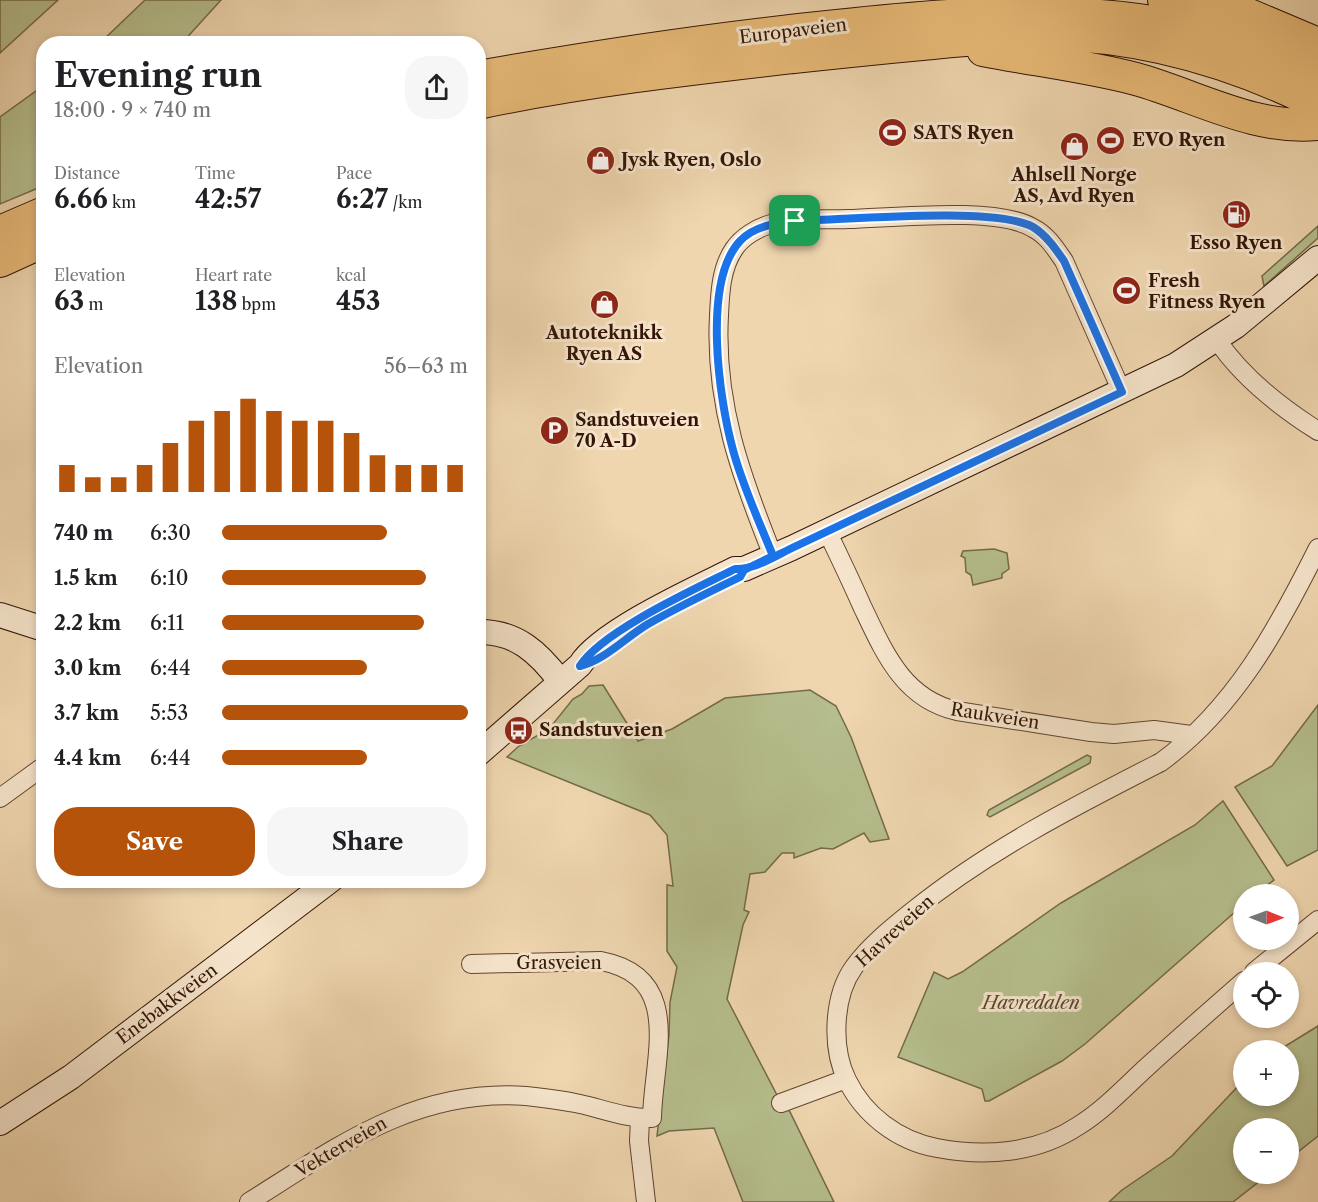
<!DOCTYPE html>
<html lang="en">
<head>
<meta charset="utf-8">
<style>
	body { margin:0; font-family:"Libre Caslon Text",serif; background:#f6f6f6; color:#202124; height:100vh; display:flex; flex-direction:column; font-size:22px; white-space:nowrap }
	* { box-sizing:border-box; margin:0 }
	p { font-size:20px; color:#757577 }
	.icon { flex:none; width:33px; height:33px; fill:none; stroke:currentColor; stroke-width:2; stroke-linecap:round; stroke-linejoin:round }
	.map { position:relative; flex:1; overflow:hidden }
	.panel { position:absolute; left:36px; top:36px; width:450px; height:852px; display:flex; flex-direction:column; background:#fff; border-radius:24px; box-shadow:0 3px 9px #0003 }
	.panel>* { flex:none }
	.needle { width:39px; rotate:91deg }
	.fabs { position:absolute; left:1233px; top:884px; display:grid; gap:12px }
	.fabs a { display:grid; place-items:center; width:66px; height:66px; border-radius:50%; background:#fff; box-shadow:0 3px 9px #0003; font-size:30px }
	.pin { position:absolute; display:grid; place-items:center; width:51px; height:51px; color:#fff; margin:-26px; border-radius:12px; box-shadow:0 3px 9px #0006 }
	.round { display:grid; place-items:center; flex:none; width:63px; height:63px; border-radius:24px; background:#f6f6f6 }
	.overview { display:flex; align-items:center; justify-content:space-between; height:102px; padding:0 18px }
	h1 { font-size:33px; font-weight:700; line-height:45px }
	.figures { display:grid; grid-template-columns:repeat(3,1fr); gap:9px; height:102px; padding:6px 18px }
	.figures div { display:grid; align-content:center }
	.figures b { font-size:26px; font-weight:700 }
	.figures small { font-size:16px; font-weight:400 }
	.figures p { font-size:16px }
	.chart { height:168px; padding:12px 18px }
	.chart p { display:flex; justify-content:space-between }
	.chart svg { width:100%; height:108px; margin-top:6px; stroke:#b45309; stroke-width:6 }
	.primary-button { display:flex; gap:12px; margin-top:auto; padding:12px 18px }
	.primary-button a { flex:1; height:69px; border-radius:24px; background:#b45309; color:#fff; font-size:24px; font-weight:700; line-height:69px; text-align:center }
	.primary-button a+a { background:#f6f6f6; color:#202124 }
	ul { padding:0 18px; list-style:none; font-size:20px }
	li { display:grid; grid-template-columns:96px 72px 1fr; align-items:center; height:45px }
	li i { height:15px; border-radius:8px; background:#b45309 }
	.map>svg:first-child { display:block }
	.green { fill:#b6be8d; stroke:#746a4a; stroke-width:1.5 }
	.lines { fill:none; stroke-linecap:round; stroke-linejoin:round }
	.street-casing { stroke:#614530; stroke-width:20 }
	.secondary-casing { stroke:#321506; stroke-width:26 }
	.highway-casing { stroke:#321506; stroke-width:34 }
	.street { stroke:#f5e4cb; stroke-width:18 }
	.secondary { stroke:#f5e4cb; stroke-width:24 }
	.highway { stroke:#e8bb78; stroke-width:32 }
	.route-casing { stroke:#fff; stroke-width:12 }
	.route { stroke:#1a73e8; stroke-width:8 }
	.labels { text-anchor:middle; stroke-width:6; stroke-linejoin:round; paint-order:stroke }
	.street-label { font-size:18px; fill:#321506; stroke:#f5e4cb }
	.poi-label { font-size:18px; font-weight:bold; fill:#321506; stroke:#f5e4cb; text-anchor:start }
	.park-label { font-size:18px; font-style:italic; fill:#5a482e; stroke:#f5e4cb }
</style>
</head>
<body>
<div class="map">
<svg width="1318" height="1202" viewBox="0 0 1318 1202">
	<rect width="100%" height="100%" fill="#efd6af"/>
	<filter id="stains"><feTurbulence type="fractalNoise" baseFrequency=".00333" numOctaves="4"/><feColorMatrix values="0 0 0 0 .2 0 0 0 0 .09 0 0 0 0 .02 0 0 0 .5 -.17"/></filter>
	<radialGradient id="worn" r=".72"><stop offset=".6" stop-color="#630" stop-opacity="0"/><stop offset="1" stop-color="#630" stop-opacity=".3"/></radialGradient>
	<path class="green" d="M 0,0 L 58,0 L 0,53 Z
		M 145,0 L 221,0 L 182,43 L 100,43 Z
		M 43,86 L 43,186 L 0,204 L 0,117 Z
		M 1318,226 L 1318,238 L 1264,286 L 1262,276 Z
		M 994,549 L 1007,553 L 1009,569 L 1002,574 L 1002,578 L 973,585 L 971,575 L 966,572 L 965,558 L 961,556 L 963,551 Z
		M 603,685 L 638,741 L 672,729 L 725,698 L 810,690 L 836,706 L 851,737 L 889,839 L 870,842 L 864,833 L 833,849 L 821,848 L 794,858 L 794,853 L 782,853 L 765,872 L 750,874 L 744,910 L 749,912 L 743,925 L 727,999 L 777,1095 L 790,1112 L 834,1202 L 743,1202 L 714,1128 L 669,1131 L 657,1136 L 669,1035 L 670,1002 L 677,967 L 667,951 L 667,885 L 673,886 L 667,835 L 650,815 L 507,757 L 519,746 L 549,729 L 573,699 L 582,694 L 589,686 Z
		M 1318,705 L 1318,850 L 1287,866 L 1235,787 L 1272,766 Z
		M 1087,755 L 1091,757 L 1090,763 L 990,817 L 987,815 L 989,810 Z
		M 1223,801 L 1274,880 L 1256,894 L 1244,894 L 1243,905 L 1085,1044 L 1062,1061 L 989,1101 L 985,1101 L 982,1089 L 898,1057 L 934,972 L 948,979 L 962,972 L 1061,903 L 1195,825 Z
		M 1318,1026 L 1318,1136 L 1289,1159 L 1288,1128 L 1244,1128 L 1244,1173 L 1270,1173 L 1233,1202 L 1109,1202 L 1122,1190 L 1172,1156 L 1243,1081 L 1244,1095 L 1288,1095 L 1288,1050 L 1279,1050 Z"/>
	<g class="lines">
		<defs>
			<path id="street" d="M 1217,340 C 1242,377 1280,407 1318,431
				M 827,531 C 839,556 851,581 862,606 C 884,652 903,699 957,711 L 1091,732 L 1114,734 L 1154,730 L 1191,735
				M 773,556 C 741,476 714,403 719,315 C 720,293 721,268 734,249 C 742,237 757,228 771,224 C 795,218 823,220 848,219 C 892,218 997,206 1033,228 C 1047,235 1055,248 1064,261 L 1122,392
				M 0,798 L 44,766
				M 1254,972 L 1318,920
				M 1244,981 C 1212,1009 1180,1037 1148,1066 C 1126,1086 1104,1110 1078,1126 C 1036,1154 984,1157 937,1148 C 898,1141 864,1115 847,1080 C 831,1048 833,996 854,967 C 870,945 893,927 914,910 C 990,849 1075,806 1161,762 C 1235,708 1278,628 1318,548
				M 781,1103 L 846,1079
				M 640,1119 L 639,1141 L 646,1202
				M 249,1202 C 337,1147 415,1088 526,1096 C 544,1098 562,1100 580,1104 C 603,1109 628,1119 652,1118 C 653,1058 685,977 601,961 L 471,964"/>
			<path id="secondary" d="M 0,615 L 44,629
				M 478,632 C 516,631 539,653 560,681
				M 478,754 L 580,665 C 601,631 697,588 735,569 L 744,569 L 792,548 L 1176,365 L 1236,326 L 1318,258
				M 0,1123 L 71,1077 L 331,880"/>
			<path id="highway" d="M 1164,0 L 1242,12 L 1318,44
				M 983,50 C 1034,60 1086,66 1136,79 C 1194,95 1256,131 1318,124
				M 478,77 C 597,56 717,38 837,26 C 937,15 1039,7 1139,20 C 1201,28 1260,48 1316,73
				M 478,103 C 582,81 688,69 793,57 C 850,51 907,45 965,40 C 991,38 1019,33 1046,34 C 1137,35 1227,60 1308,99
				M 0,232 L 44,213
				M 0,261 L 44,241"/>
		</defs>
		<use href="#street" class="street-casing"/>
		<use href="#secondary" class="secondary-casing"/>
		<use href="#highway" class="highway-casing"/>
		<use href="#street" class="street"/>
		<use href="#secondary" class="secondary"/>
		<use href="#highway" class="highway"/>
	</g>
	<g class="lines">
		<defs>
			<path id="route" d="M 795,221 C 776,223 754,226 740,241 C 702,282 719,399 733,450 C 743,487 759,521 773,556 L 744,570 L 740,577 C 709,592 678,607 648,624 C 626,637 605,660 580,666 C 602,631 697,588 735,569 C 754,570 775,556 792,548 L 1122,392 L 1064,261 C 1055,248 1046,235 1033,227 C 995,206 845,220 795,221"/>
		</defs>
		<use href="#route" class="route-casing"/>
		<use href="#route" class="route"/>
	</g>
	<defs>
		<symbol id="stadium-disc" viewBox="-11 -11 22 22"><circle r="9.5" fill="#8f2418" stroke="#f5e4cb"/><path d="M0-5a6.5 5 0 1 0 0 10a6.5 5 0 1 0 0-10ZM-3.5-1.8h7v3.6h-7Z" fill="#fff"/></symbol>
		<symbol id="shop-disc" viewBox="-11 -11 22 22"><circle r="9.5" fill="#8f2418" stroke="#f5e4cb"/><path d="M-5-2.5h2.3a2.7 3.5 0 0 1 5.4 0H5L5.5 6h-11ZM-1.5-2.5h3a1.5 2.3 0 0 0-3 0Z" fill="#fff"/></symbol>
		<symbol id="fuel-disc" viewBox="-11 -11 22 22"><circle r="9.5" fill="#8f2418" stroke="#f5e4cb"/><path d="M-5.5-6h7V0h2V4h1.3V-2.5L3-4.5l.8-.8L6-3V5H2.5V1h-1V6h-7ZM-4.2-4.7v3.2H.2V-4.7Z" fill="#fff"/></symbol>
		<symbol id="parking-disc" viewBox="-11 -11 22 22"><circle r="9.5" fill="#8f2418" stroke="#f5e4cb"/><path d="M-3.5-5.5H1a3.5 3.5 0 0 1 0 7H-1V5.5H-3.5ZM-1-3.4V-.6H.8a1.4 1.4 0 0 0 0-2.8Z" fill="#fff"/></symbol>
		<symbol id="bus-disc" viewBox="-11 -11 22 22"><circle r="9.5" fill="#8f2418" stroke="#f5e4cb"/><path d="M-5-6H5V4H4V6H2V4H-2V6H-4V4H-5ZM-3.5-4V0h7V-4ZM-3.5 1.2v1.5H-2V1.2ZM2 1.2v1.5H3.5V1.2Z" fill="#fff"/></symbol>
	</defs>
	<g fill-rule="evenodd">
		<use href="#stadium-disc" x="876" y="116" width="33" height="33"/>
		<use href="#stadium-disc" x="1094" y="124" width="33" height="33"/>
		<use href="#shop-disc" x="1058" y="130" width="33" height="33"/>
		<use href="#shop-disc" x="584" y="144" width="33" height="33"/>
		<use href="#fuel-disc" x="1220" y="198" width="33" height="33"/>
		<use href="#stadium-disc" x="1110" y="274" width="33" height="33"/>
		<use href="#shop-disc" x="588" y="288" width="33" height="33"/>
		<use href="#parking-disc" x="538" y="414" width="33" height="33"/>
		<use href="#bus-disc" x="502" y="714" width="33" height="33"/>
	</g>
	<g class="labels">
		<g class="street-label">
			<text transform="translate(793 31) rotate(-7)" y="6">Europaveien</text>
			<text transform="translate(995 716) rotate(9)" y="6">Raukveien</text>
			<text transform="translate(895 931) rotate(-42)" y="6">Havreveien</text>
			<text x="559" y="969">Grasveien</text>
			<text transform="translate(167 1004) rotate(-37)" y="6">Enebakkveien</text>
			<text transform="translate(341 1147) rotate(-30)" y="6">Vekterveien</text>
		</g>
		<g class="poi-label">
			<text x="913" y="139">SATS Ryen</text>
			<text x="1132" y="146">EVO Ryen</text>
			<text x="621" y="166">Jysk Ryen, Oslo</text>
			<text x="1074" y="181" text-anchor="middle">Ahlsell Norge<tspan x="1074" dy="21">AS, Avd Ryen</tspan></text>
			<text x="1236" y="249" text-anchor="middle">Esso Ryen</text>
			<text x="1148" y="287">Fresh<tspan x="1148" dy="21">Fitness Ryen</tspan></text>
			<text x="604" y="339" text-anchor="middle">Autoteknikk<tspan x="604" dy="21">Ryen AS</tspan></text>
			<text x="575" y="426">Sandstuveien<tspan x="575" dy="21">70 A-D</tspan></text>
			<text x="539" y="736">Sandstuveien</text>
		</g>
		<g class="park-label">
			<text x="1031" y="1009">Havredalen</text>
		</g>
	</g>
	<rect width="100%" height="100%" filter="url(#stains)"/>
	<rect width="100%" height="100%" fill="url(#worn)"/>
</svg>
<div class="fabs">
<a><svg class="needle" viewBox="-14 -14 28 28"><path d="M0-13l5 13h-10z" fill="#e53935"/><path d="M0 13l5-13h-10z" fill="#757577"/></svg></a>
<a><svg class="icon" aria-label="locate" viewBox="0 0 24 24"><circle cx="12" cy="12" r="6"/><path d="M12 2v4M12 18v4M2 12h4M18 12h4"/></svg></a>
<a>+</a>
<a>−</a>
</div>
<div class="pin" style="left:795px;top:221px;background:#1e9e55"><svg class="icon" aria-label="arrive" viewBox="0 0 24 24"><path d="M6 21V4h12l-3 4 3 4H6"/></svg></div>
<section class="panel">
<div class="overview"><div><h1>Evening run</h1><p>18:00 · 9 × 740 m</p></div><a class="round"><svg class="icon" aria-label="share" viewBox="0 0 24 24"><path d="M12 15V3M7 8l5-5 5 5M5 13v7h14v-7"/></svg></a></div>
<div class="figures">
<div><p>Distance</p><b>6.66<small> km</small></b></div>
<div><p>Time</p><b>42:57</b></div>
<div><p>Pace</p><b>6:27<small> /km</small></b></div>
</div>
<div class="figures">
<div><p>Elevation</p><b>63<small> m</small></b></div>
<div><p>Heart rate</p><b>138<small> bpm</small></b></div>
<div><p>kcal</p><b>453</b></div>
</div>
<div class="chart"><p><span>Elevation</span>56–63 m</p>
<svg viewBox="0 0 160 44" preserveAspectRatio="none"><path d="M5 44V33M15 44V38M25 44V38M35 44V33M45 44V24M55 44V15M65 44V11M75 44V6M85 44V11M95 44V15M105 44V15M115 44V20M125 44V29M135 44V33M145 44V33M155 44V33"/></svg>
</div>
<ul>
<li><b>740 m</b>6:30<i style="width:67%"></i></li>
<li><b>1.5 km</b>6:10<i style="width:83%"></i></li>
<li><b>2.2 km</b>6:11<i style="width:82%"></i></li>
<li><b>3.0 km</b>6:44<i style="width:59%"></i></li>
<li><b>3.7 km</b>5:53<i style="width:100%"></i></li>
<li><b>4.4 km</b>6:44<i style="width:59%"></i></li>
</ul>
<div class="primary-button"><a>Save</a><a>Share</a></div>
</section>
</div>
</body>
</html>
